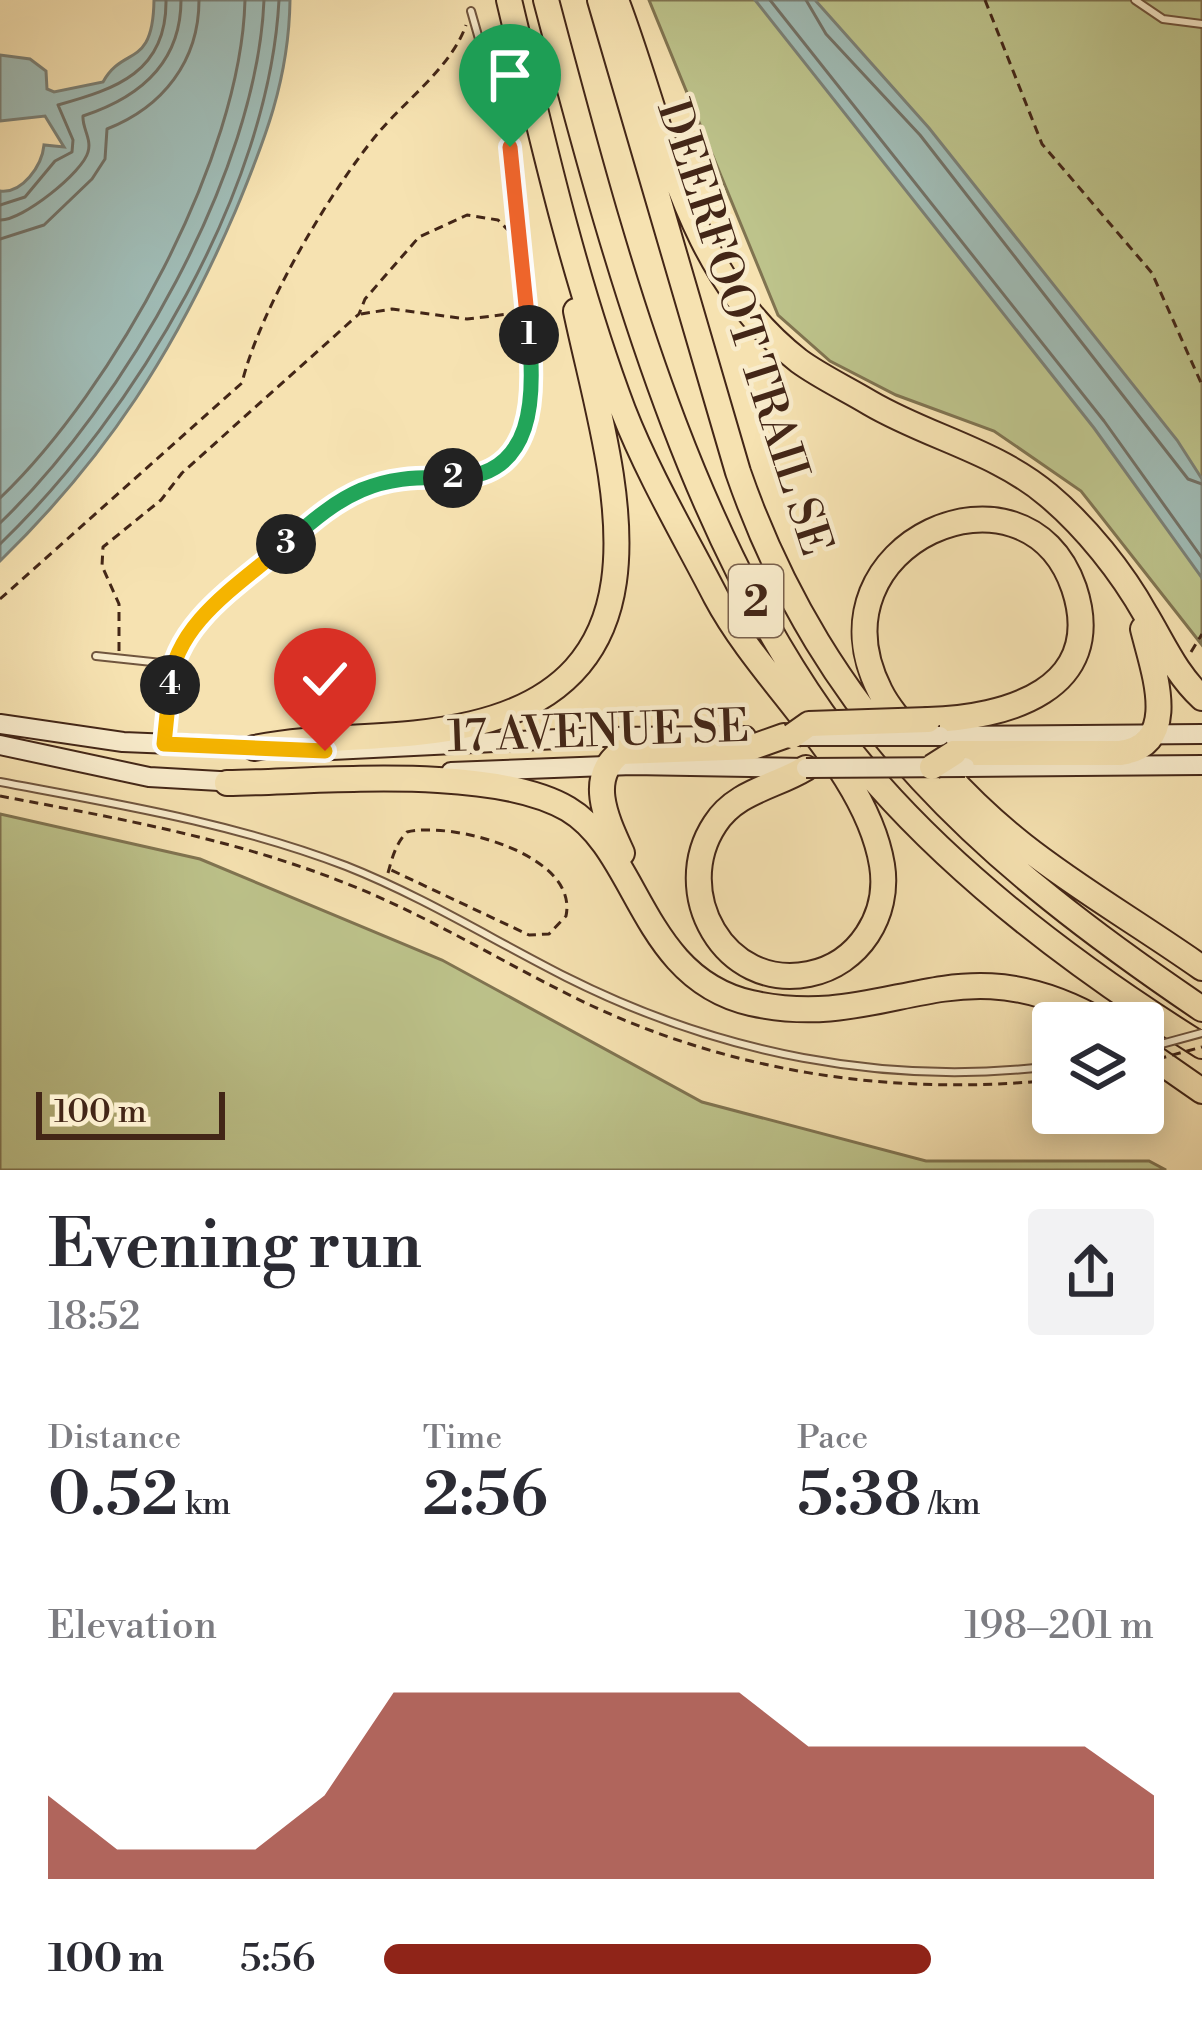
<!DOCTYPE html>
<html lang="en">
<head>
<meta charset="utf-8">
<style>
	body { margin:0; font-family:"Libre Bodoni",serif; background:#f2f2f3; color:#2b2b33; height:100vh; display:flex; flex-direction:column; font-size:45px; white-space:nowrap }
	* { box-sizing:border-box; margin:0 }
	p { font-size:39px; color:#7c7c81 }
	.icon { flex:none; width:66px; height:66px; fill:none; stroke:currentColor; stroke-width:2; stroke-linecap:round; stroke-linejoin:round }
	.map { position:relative; height:1170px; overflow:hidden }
	.sheet { display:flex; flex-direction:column; background:#fff; flex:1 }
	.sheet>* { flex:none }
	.controls { position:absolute; left:1032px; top:1002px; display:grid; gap:24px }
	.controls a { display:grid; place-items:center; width:132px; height:132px; border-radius:12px; background:#fff; box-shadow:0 6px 30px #0003; font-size:60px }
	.scale { position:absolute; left:36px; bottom:30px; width:189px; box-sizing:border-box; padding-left:12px; border:6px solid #432617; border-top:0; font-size:33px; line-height:42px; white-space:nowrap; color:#432617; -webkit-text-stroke:9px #f9eccc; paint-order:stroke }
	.pin { position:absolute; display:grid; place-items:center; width:102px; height:102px; color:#fff; margin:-123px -51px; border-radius:50% 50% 50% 0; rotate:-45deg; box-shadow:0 0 12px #0007 }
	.pin .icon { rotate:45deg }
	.km { position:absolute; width:60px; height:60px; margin:-30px; border-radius:50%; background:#222; color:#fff; font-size:33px; line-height:60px; text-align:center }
	.round { display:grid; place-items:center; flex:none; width:126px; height:126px; border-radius:12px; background:#f2f2f3 }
	.head { display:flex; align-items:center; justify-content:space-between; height:204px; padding:0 48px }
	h1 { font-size:66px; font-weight:600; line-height:90px }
	.figures { display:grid; grid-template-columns:repeat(3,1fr); gap:18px; height:204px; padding:12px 48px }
	.figures div { display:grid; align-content:center }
	.figures b { font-size:60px; font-weight:600 }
	.figures small { font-size:33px; font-weight:400 }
	.figures p { font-size:33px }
	.chart { height:336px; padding:24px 48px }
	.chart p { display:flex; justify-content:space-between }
	.chart svg { width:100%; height:216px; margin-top:12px; fill:#8f2418; opacity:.7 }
	ul { padding:0 48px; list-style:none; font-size:39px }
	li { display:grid; grid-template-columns:192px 144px 1fr; align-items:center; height:90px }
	li i { height:30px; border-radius:15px; background:#8f2418 }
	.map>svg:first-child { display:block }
	.green { fill:#bdc38b; stroke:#807451; stroke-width:3 }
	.water { fill:#a0bcb6; stroke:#7b8076; stroke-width:3 }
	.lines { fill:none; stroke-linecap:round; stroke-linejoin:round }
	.shore { stroke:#727166; stroke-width:3 }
	.lane-casing { stroke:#70553e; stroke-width:10 }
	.secondary-casing { stroke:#432617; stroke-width:22 }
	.highway-casing { stroke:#432617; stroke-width:28 }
	.path { stroke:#432617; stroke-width:3; stroke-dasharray:9 6; stroke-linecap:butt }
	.lane { stroke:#f9eccc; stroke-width:6 }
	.secondary { stroke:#f9eccc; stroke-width:18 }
	.highway { stroke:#f6e2b1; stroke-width:24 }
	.lane-bridge-casing { stroke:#70553e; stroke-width:10; stroke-linecap:butt }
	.secondary-bridge-casing { stroke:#432617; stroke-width:22; stroke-linecap:butt }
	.highway-bridge-casing { stroke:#432617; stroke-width:28; stroke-linecap:butt }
	.path-bridge { stroke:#432617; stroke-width:3; stroke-dasharray:9 6; stroke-linecap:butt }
	.lane-bridge { stroke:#f9eccc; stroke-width:6 }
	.secondary-bridge { stroke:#f9eccc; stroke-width:18 }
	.highway-bridge { stroke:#f6e2b1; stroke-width:24 }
	.split-1-casing { stroke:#fff; stroke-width:24 }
	.split-2-casing { stroke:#fff; stroke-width:24 }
	.split-3-casing { stroke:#fff; stroke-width:24 }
	.split-4-casing { stroke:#fff; stroke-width:24 }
	.split-5-casing { stroke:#fff; stroke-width:24 }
	.split-1 { stroke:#f0652b; stroke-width:15 }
	.split-2 { stroke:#22a559; stroke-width:15 }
	.split-3 { stroke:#22a559; stroke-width:15 }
	.split-4 { stroke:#f5b400; stroke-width:15 }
	.split-5 { stroke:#f5b400; stroke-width:15 }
	.labels { text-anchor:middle; stroke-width:9; stroke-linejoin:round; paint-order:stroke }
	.shield { fill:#f9eccc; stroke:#7a614d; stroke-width:3 }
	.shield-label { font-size:42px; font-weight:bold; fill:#432617 }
	.street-label { font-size:45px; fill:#432617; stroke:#f9eccc }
</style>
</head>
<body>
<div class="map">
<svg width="1202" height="1170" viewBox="0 0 1202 1170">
	<rect width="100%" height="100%" fill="#f6e2b1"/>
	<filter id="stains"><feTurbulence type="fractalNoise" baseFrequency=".00167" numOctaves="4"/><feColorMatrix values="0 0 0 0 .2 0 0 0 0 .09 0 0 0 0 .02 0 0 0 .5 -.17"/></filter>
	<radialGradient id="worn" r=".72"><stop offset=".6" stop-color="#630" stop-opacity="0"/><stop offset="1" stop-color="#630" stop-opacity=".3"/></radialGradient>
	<path class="green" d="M 649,0 L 1202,0 L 1202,645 L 1081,491 L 994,431 L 896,395 L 830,361 L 778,315 Z
		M 0,814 L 200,859 L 442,960 L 702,1102 L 926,1161 L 1149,1161 L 1166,1170 L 0,1170 Z"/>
	<path class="water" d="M 154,0 L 290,0 C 289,79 265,140 235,212 C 176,349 108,456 0,561 L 0,191 C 22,194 42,166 44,145 L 64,147 L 45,116 L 0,121 L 0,55 L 30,59 L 46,71 L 47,89 L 54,92 L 103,82 C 123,45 153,70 154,0 Z
		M 755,0 L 815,0 L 929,128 L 1177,440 L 1202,479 L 1202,578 L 1094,428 Z"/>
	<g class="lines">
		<path class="shore" d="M 770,0 L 1104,421 L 1202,558
			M 806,0 L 826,34 L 920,135 L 1188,479 L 1202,484
			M 0,205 L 25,197 L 55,161 L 72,152 L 73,140 L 58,105 C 116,89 167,72 166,0
			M 0,220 C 22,221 83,172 88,152 C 92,139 82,128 83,116 C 138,98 181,64 181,0
			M 0,239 L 44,225 L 92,179 L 105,159 L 107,129 C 163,107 199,61 199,0
			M 0,498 C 114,389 241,159 245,0
			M 0,523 C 124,404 257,173 264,0
			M 0,544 C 135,414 269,190 279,0"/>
		<defs>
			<path id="lane" d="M 1135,0 L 1163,19 L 1202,24
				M 96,656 L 171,664 L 165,741
				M 171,664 L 188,631 L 205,614 C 252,575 295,526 347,495 C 396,467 417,485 464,478 C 510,471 535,426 534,383 L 510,147 L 471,11
				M 0,782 C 117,804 234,823 346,866 C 422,896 493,940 566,977 C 717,1053 885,1087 1053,1066"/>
			<path id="secondary" d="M 0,724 L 123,742 L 266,748
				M 940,736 L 1202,734
				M 0,745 L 149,777 L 237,782
				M 312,751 L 599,737 L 746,736
				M 965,767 L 1202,765
				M 451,772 L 632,765 L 806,768"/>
			<path id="highway" d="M 509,0 C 542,138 573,277 623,410 C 648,474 685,537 716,597 C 762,684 866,768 882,865 C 890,915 859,964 809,974 C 724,991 670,892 715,824 C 736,791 775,787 806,768
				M 546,0 C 615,259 696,578 877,783 C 969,887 1085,973 1202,1046
				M 600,0 L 738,472 C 825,723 988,864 1202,1009
				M 616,0 C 665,128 684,272 799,361 C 821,377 847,389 870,403 C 928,437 996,451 1048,495 C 1086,527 1122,572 1146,615 C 1164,645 1176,674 1202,698
				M 928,720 C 1005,718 1108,690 1074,588 C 1026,448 805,543 880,691 C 891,713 910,731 925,749 C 1011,854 1095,893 1202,968
				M 254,748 C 326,734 401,741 472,724 C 686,674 608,463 576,311
				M 954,753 L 1120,753 C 1182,745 1153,670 1143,629
				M 227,783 C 317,782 491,764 568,809 C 639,851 641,978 751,1003 C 890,1034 955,936 1104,1023
				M 622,853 C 607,820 586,778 621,752 L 753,747 L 784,736
				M 1143,1050 L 1202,1091"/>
		</defs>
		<use href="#lane" class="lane-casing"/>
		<use href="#secondary" class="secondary-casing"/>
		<use href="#highway" class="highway-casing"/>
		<path class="path" d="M 985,0 L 1042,144 L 1152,273 L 1202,385
			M 361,314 L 392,309 L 467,319 L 517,313
			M 0,599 L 242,383 C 259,311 331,189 379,132 C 407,99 452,66 466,25
			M 119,651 L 119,604 L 102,566 L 103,547 L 161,500 L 182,473 L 359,314 L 365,299 L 419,237 L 467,215 L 498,220 L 510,232
			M 1191,652 L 1202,634
			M 0,796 C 116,818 235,839 345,883 C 430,916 508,966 590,1005 C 736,1073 893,1096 1053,1080
			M 388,873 C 392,858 396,843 407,832 C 451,821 579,854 566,916 L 549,934 L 529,935 L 389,869"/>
		<use href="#lane" class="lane"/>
		<use href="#secondary" class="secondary"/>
		<use href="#highway" class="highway"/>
		<defs>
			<path id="lane-bridge" d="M 1143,1049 L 1202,1033"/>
			<path id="secondary-bridge" d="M 794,736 L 940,736
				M 806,768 L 965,767"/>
			<path id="highway-bridge" d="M 792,736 L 809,724 L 928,720
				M 932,767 L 954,753"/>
		</defs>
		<use href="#lane-bridge" class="lane-bridge-casing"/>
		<use href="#secondary-bridge" class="secondary-bridge-casing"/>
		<use href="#highway-bridge" class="highway-bridge-casing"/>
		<path class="path-bridge" d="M 1143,1063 L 1202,1047"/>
		<use href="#lane-bridge" class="lane-bridge"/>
		<use href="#secondary-bridge" class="secondary-bridge"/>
		<use href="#highway-bridge" class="highway-bridge"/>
	</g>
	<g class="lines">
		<defs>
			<path id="split-1" d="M 510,147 L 529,335"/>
			<path id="split-2" d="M 453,478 C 536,477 535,394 529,335"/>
			<path id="split-3" d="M 286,544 C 344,492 374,474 453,478"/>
			<path id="split-4" d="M 170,685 C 175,622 242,583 286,544"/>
			<path id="split-5" d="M 170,685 L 164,744 L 325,751"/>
		</defs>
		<use href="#split-1" class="split-1-casing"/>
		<use href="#split-2" class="split-2-casing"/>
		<use href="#split-3" class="split-3-casing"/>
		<use href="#split-4" class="split-4-casing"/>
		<use href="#split-5" class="split-5-casing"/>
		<use href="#split-1" class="split-1"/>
		<use href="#split-2" class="split-2"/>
		<use href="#split-3" class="split-3"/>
		<use href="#split-4" class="split-4"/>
		<use href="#split-5" class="split-5"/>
	</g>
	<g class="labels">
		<rect class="shield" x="729" y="565" width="54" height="72" rx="9"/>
		<g class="shield-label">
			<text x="756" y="616">2</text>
		</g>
		<g class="street-label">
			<text transform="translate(746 327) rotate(72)" y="16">DEERFOOT TRAIL SE</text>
			<text transform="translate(598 730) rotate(-2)" y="16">17 AVENUE SE</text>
		</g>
	</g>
	<rect width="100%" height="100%" filter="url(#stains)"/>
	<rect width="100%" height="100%" fill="url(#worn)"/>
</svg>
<div class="controls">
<a><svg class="icon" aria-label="layers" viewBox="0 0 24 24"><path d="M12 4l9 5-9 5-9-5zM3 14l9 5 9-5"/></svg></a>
</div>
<div class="scale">100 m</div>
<div class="pin" style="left:510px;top:147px;background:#1e9e55"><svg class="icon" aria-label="arrive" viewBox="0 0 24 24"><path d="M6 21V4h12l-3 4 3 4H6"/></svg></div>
<div class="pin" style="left:325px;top:751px;background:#d93025"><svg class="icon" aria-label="check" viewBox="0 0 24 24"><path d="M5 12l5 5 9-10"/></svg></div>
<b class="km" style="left:529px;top:335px">1</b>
<b class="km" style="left:453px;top:478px">2</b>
<b class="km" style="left:286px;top:544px">3</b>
<b class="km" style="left:170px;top:685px">4</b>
</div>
<section class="sheet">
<div class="head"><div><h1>Evening run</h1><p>18:52</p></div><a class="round"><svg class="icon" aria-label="share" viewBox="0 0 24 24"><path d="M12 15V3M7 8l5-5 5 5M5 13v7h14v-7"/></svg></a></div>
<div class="figures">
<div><p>Distance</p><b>0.52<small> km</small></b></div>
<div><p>Time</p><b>2:56</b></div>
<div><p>Pace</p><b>5:38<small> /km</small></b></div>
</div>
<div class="chart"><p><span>Elevation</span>198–201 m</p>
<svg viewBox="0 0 160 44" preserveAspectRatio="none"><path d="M0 44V27L10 38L20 38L30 38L40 27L50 6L60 6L70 6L80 6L90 6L100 6L110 17L120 17L130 17L140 17L150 17L160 27V44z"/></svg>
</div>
<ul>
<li><b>100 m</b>5:56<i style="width:71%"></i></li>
</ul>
</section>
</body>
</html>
